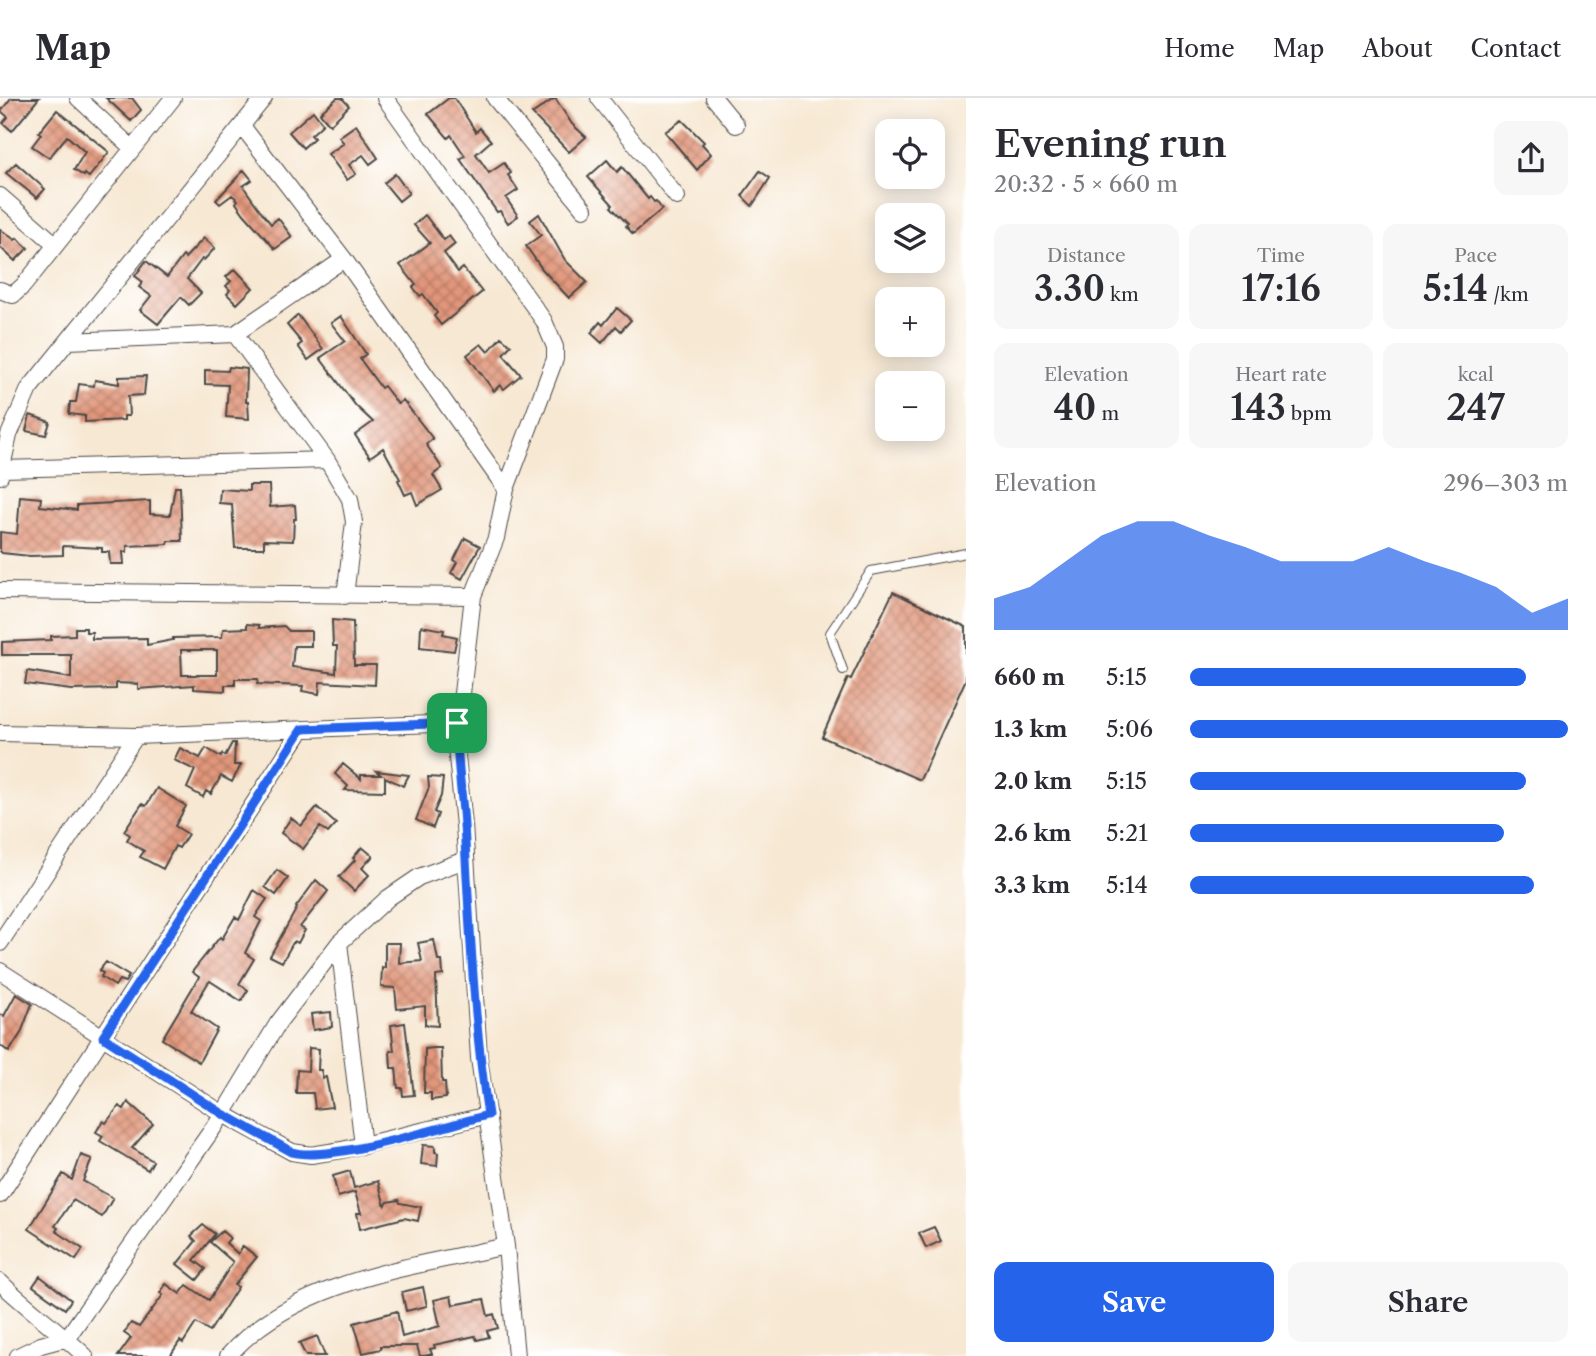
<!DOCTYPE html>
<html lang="en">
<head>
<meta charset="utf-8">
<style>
	body { margin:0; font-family:"Libre Caslon Text",serif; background:#f7f7f7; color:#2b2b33; height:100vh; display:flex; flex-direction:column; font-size:26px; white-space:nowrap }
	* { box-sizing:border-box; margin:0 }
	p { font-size:23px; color:#7c7c81 }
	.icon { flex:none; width:38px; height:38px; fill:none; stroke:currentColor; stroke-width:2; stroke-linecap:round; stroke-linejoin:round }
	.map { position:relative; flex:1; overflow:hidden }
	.drawer { display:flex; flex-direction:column; background:#fff; width:630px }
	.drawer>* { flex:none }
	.tools { position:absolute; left:875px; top:21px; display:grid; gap:14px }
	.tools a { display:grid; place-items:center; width:70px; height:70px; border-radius:14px; background:#fff; box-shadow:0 4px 18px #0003; font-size:35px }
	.pin { position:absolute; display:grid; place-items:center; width:60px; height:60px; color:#fff; margin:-30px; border-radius:14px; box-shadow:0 4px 10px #0006 }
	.round { display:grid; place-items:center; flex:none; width:74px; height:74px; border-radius:14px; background:#f7f7f7 }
	.overview { display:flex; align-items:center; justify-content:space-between; height:119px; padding:0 28px }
	h1 { font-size:38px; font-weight:600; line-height:52px }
	.stats { display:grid; grid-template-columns:repeat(3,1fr); gap:10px; height:119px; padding:7px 28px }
	.stats div { display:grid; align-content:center; border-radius:14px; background:#f7f7f7; text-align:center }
	.stats b { font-size:35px; font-weight:600 }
	.stats small { font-size:19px; font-weight:400 }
	.stats p { font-size:19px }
	.chart { height:196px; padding:14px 28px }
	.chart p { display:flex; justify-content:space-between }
	.chart svg { width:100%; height:126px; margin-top:7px; fill:#2563eb; opacity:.7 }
	.primary-button { display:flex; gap:14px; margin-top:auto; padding:14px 28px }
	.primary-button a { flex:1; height:80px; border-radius:14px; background:#2563eb; color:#fff; font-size:28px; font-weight:600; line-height:80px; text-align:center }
	.primary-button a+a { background:#f7f7f7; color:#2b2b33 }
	ul { padding:0 28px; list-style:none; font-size:23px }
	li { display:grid; grid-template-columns:112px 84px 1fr; align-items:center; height:52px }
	li i { height:18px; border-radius:9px; background:#2563eb }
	header { display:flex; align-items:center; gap:42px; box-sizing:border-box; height:98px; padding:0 35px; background:#fff; border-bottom:2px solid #e1e1e2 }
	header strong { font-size:33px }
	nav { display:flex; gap:38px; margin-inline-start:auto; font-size:24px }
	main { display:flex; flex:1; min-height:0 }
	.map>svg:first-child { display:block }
	.building { fill:url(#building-cross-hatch); fill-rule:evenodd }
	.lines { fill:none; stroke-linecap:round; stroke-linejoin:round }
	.service-casing { stroke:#4a4744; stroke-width:10 }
	.minor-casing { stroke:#4a4744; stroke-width:18 }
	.service { stroke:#fff; stroke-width:8 }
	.minor { stroke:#fff; stroke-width:16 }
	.route-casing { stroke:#fff; stroke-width:14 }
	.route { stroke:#2563eb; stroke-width:9 }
</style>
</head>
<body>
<header>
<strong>Map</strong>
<nav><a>Home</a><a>Map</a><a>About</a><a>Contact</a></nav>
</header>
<main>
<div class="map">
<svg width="966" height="1258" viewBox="0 0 966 1258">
	<defs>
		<pattern id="building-cross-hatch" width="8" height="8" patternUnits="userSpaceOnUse" patternTransform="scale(1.75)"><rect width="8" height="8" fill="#e2977b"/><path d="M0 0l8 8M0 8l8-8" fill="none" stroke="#b77b65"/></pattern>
	</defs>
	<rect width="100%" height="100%" fill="#fff"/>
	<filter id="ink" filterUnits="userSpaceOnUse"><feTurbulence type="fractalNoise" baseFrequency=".0143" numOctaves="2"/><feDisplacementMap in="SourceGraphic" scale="14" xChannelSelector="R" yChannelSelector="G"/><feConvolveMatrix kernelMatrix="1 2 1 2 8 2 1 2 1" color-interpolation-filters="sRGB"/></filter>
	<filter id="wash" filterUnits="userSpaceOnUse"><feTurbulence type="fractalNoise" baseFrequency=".00686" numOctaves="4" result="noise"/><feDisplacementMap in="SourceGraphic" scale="28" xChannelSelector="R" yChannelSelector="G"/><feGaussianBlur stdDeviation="1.57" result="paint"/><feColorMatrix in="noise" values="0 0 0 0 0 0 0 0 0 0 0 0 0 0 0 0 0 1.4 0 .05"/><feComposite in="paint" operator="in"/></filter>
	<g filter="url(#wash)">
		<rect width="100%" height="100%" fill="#f7e8d3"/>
		<g id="blocks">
			<path class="building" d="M 11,0 L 39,0 L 12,33 L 3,25 L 8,19 L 1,13 Z
				M 106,0 L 132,0 L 141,12 L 131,23 Z
				M 337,0 L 342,0 L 349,8 L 330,27 L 320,15 Z
				M 449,0 L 454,0 L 476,34 L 480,30 L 491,43 L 476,56 L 489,75 L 504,65 L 511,75 L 508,77 L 518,92 L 506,100 L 518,118 L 508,125 L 500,113 L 497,114 L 460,61 L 465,58 L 451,37 L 448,40 L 428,16 Z
				M 555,0 L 572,26 L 586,39 L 569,54 L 532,16 Z
				M 57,12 L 109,54 L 89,79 L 85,76 L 84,78 L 74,72 L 85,54 L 67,38 L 49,60 L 32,48 L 41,36 L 39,34 Z
				M 313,13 L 323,26 L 311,37 L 314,40 L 303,50 L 289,34 Z
				M 682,22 L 704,44 L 702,46 L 711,56 L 697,72 L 665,34 Z
				M 356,27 L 378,60 L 370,66 L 363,57 L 349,67 L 356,76 L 347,82 L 328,56 L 344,45 L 339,39 Z
				M 607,62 L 617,74 L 622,69 L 648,101 L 650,99 L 654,104 L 656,103 L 662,111 L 633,136 L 626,128 L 628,126 L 611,109 L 613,107 L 588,79 Z
				M 16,65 L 45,91 L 37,100 L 6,75 Z
				M 244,72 L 252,82 L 243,88 L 257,108 L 271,126 L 278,120 L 292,139 L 275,151 L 244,116 L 236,105 L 238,102 L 232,97 L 220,106 L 216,102 Z
				M 760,73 L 770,80 L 752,108 L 742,98 Z
				M 395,76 L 409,95 L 399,103 L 384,85 Z
				M 539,116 L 565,162 L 587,184 L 569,200 L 542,171 L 526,148 L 541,137 L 530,123 Z
				M 425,117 L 444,142 L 449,138 L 455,146 L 444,155 L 458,174 L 463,170 L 482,194 L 441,227 L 434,218 L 437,215 L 423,196 L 420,198 L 413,189 L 416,187 L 400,167 L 430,145 L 414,127 Z
				M 0,131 L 15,142 L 17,140 L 28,150 L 15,163 L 0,149 Z
				M 204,140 L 215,150 L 204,162 L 202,161 L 187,181 L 201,195 L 189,207 L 181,199 L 158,226 L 140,212 L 151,198 L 139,189 L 143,184 L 135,178 L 146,163 L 167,179 L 183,158 L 185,160 Z
				M 235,171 L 253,190 L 237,206 L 227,196 L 230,192 L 226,188 L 231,183 L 226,179 Z
				M 617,210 L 631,222 L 621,233 L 616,228 L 602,245 L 591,235 L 600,224 L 603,227 Z
				M 298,217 L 323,251 L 308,262 L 298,248 L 302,245 L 287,227 Z
				M 341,218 L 366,256 L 360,261 L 381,290 L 384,288 L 398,306 L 403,302 L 433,341 L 426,346 L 442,370 L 433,377 L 442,392 L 417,407 L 412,394 L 405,397 L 398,382 L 400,381 L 383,350 L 370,359 L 355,337 L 373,324 L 356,308 L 320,260 L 345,243 L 331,225 Z
				M 501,239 L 511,247 L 503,256 L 521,277 L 504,291 L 500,287 L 494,293 L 467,257 L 481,246 L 488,254 Z
				M 229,269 L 247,271 L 246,304 L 248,304 L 249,321 L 226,319 L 228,287 L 205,286 L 205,272 L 228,273 Z
				M 146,278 L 144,297 L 128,298 L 129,318 L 124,318 L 124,322 L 85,324 L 85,318 L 69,316 L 70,304 L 76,304 L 79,286 L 94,288 L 95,282 L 119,286 L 119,279 Z
				M 30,317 L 50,324 L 46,337 L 26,333 Z
				M 249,387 L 269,387 L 270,409 L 295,407 L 296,421 L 294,421 L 293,443 L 264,442 L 264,450 L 235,450 L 232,406 L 219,405 L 220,391 L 249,393 Z
				M 175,389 L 180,389 L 182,443 L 168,443 L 168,446 L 127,448 L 127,454 L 123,454 L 124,466 L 110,466 L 109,454 L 102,454 L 102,450 L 63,448 L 63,457 L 30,458 L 2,455 L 0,453 L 0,434 L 17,436 L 20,398 L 41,400 L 40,408 L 77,412 L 77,407 L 150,403 L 150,416 L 170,417 Z
				M 465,440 L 480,448 L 462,481 L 451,475 L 457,464 L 454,462 Z
				M 893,494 L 966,529 L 966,581 L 920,682 L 822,639 L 848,580 L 851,581 Z
				M 332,522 L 353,524 L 354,567 L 376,567 L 375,587 L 320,584 L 319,596 L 302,593 L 303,588 L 257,586 L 258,581 L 235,581 L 235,587 L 225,587 L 225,593 L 194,591 L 194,587 L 138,591 L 138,586 L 116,585 L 116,591 L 71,592 L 25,586 L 27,573 L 71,580 L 71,557 L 2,557 L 2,544 L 51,542 L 51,538 L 75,537 L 75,530 L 86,530 L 86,534 L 92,534 L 92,541 L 147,540 L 147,547 L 173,542 L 173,540 L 222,539 L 223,531 L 247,530 L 247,526 L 259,527 L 259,530 L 284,528 L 289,533 L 311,533 L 311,548 L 294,548 L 292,569 L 336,575 L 337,548 L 333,548 ZM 181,552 L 217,552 L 217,577 L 182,577 Z
				M 421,528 L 444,532 L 443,536 L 457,539 L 454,553 L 420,549 Z
				M 232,645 L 235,645 L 234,667 L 241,667 L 232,684 L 221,678 L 211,696 L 206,693 L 203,699 L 187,690 L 195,672 L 174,662 L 180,650 L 200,660 L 206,650 L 221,659 L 222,656 L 225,658 Z
				M 343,666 L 361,681 L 361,677 L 381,677 L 376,673 L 409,677 L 403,688 L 385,679 L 385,693 L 345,692 L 348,688 L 335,676 Z
				M 428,679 L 443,680 L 441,698 L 434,714 L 438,716 L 433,730 L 416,722 L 429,689 Z
				M 157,690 L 186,708 L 175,728 L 188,736 L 179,750 L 175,748 L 163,771 L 140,759 L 144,753 L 127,742 L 130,737 L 124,733 L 142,706 L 146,708 Z
				M 317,709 L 336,726 L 328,735 L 320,729 L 303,751 L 281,735 L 291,720 L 301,728 Z
				M 362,749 L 373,758 L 362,770 L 369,777 L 354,793 L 339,779 L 355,762 L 353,760 Z
				M 277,772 L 288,780 L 276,797 L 265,789 Z
				M 316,782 L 328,793 L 300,829 L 305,832 L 298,845 L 294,843 L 282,864 L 270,858 L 297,810 L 296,809 Z
				M 254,792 L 267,801 L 255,819 L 261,823 L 245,855 L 254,861 L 239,886 L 248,892 L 241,903 L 210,883 L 208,885 L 191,913 L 217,931 L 199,964 L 162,941 L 199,879 L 192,874 L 220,839 L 222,841 L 235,819 L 239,822 Z
				M 434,842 L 438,862 L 442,862 L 443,877 L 436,878 L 438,928 L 425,927 L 425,908 L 397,911 L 395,890 L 381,889 L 382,869 L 385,870 L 385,845 L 400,845 L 399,865 L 422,863 L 418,845 Z
				M 106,864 L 129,878 L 125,884 L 119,882 L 115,888 L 101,879 L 103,875 L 99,873 Z
				M 16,896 L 32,906 L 21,935 L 9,954 L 0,947 L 0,916 L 4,918 Z
				M 331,914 L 332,929 L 313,932 L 311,916 Z
				M 405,925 L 414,997 L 403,998 L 402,990 L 398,990 L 396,970 L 391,970 L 390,953 L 394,953 L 391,927 Z
				M 309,950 L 319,951 L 318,972 L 321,972 L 323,980 L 326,979 L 332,1009 L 315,1011 L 313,995 L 296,995 L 297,972 L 308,973 Z
				M 434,950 L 441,950 L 442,984 L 445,984 L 446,1000 L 431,1002 L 431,995 L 424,995 L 425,951 Z
				M 128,1004 L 153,1026 L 132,1050 L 153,1063 L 148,1072 L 100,1043 L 103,1038 L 96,1034 L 103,1023 L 106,1025 L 119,1008 L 124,1011 Z
				M 423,1047 L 435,1048 L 435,1054 L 438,1055 L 437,1068 L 421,1066 Z
				M 81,1057 L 92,1061 L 83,1083 L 113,1100 L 102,1119 L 73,1102 L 55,1128 L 58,1130 L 56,1133 L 83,1151 L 76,1162 L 29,1131 L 63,1076 L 72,1082 Z
				M 350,1073 L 354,1090 L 378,1083 L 385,1108 L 388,1104 L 399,1102 L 400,1105 L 421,1109 L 418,1123 L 404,1120 L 360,1131 L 357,1115 L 361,1115 L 355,1094 L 338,1099 L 333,1078 Z
				M 203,1127 L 215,1136 L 194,1162 L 206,1171 L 197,1182 L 177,1166 L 196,1143 L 191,1138 Z
				M 934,1129 L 941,1143 L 926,1150 L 919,1135 Z
				M 222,1133 L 230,1140 L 226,1145 L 238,1156 L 243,1148 L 257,1159 L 234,1187 L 238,1189 L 210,1233 L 196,1225 L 183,1245 L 180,1243 L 170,1258 L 118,1258 L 131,1240 L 124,1235 L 131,1225 L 139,1229 L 163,1197 L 160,1195 L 166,1186 L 180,1196 L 187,1187 L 209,1202 L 233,1164 L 210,1144 Z
				M 40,1178 L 71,1202 L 65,1211 L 33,1188 Z
				M 423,1189 L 427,1208 L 406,1213 L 402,1194 Z
				M 451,1198 L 453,1207 L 484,1201 L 488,1218 L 494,1216 L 498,1230 L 487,1233 L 489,1239 L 477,1242 L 475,1238 L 434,1247 L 435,1250 L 430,1251 L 432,1256 L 425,1258 L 420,1258 L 417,1248 L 381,1248 L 381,1251 L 363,1255 L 354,1225 L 397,1213 L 402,1239 L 440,1228 L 434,1202 Z
				M 317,1238 L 325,1258 L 306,1258 L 299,1245 Z"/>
		</g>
	</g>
	<g filter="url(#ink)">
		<use href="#blocks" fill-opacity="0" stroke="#4a4744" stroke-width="2"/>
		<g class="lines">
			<defs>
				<path id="service" d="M 843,572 L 830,535 L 871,473 L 966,455"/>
				<path id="minor" d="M 78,0 L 132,50
					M 385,0 L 544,223 L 555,249 L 555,261 L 506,391 L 496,440 L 473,498 L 456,649 L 464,727 L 479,960 L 506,1148 L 516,1258
					M 495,0 L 584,111
					M 599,0 L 677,99
					M 714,0 L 736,27
					M 242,28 L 344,161 L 506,391
					M 0,98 L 55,146
					M 0,192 L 13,197 L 24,187 L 173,0
					M 235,236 L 327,362 L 350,401 L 354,424 L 345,498
					M 68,243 L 235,236 L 344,161
					M 3,371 L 327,362
					M 0,378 L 9,337 L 29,291 L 264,0
					M 0,493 L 473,498
					M 0,635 L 136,638 L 457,625
					M 0,845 L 136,638
					M 339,845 L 363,1048
					M 0,873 L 223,1016 L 292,1054 L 311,1057 L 342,1052 L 488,1017
					M 0,1097 L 302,631
					M 0,1184 C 27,1210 58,1232 85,1258
					M 18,1258 L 41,1247 L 67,1240 L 223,1016 L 278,925 L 339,845 L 388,800 L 419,779 L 465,762
					M 228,1258 C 294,1182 413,1169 506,1148"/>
			</defs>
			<use href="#service" class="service-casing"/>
			<use href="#minor" class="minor-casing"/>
			<use href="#service" class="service"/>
			<use href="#minor" class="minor"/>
		</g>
	</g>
	<g class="lines" filter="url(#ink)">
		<defs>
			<path id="route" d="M 457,625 C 456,660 462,693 464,727 C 470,824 473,921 488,1017 C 444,1028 330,1065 292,1054 L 223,1016 L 103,939 L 302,631 Z"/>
		</defs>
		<use href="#route" class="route-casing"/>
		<use href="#route" class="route"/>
	</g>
</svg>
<div class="tools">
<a><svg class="icon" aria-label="locate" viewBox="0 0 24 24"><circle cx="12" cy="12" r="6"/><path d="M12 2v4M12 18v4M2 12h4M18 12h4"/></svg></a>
<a><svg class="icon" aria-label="layers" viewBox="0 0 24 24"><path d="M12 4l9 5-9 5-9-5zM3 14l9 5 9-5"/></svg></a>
<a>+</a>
<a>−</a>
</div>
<div class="pin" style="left:457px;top:625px;background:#1e9e55"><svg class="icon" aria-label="arrive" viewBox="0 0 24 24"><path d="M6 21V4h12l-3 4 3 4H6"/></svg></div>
</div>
<section class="drawer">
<div class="overview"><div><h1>Evening run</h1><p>20:32 · 5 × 660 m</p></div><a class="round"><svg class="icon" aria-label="share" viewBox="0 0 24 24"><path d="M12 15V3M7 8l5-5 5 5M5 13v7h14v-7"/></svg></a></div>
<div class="stats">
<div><p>Distance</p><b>3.30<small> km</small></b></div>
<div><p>Time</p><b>17:16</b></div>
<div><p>Pace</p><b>5:14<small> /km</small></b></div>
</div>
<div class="stats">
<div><p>Elevation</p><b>40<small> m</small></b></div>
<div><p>Heart rate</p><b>143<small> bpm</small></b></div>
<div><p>kcal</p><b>247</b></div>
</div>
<div class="chart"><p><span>Elevation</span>296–303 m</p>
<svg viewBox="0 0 160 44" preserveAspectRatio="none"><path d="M0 44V33L10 29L20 20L30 11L40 6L50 6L60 11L70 15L80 20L90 20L100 20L110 15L120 20L130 24L140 29L150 38L160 33V44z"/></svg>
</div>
<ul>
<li><b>660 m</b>5:15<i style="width:89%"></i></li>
<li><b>1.3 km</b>5:06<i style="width:100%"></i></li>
<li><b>2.0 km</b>5:15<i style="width:89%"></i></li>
<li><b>2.6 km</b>5:21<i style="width:83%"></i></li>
<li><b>3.3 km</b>5:14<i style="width:91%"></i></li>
</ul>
<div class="primary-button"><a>Save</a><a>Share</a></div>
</section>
</main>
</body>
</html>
